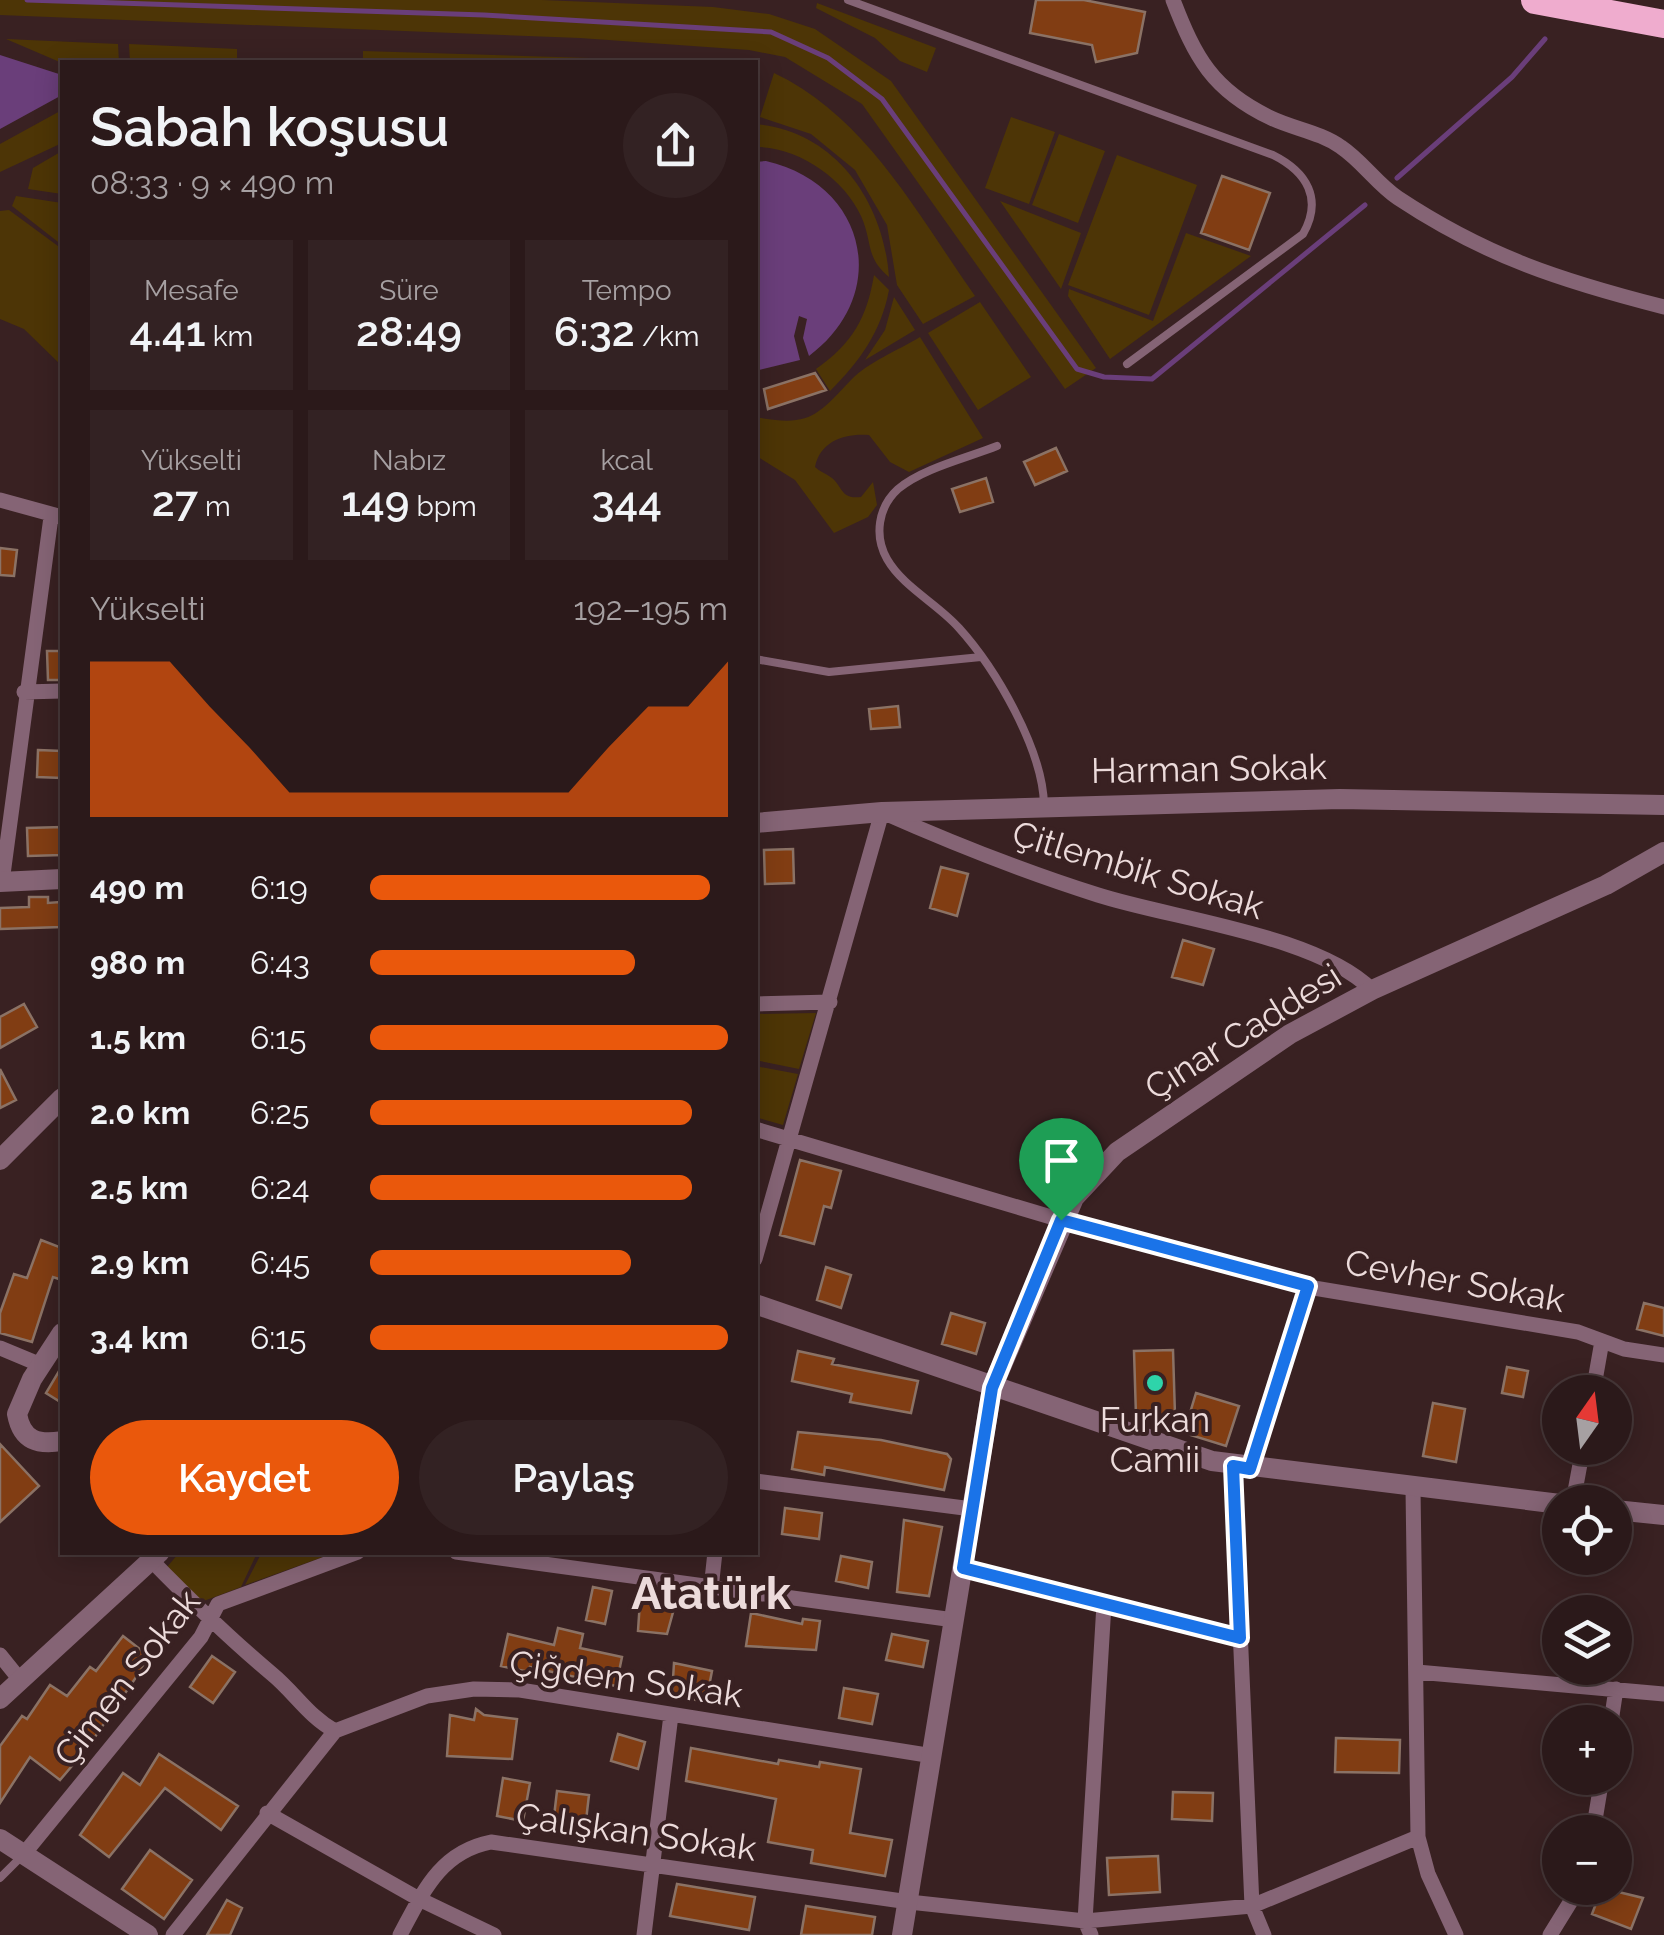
<!DOCTYPE html>
<html lang="tr">
<head>
<meta charset="utf-8">
<style>
	body { margin:0; font-family:Raleway,sans-serif; background:#332223; color:#f1f3f6; height:100vh; display:flex; flex-direction:column; font-size:38px; white-space:nowrap }
	* { box-sizing:border-box; margin:0 }
	p { font-size:32px; color:#a6a0a2 }
	.icon { flex:none; width:55px; height:55px; fill:none; stroke:currentColor; stroke-width:2; stroke-linecap:round; stroke-linejoin:round }
	.map { position:relative; flex:1; overflow:hidden }
	.details { position:absolute; left:60px; top:60px; width:698px; height:1495px; display:flex; flex-direction:column; background:#2b191a; border-radius:0px; box-shadow:0 5px 25px #0003,0 0 0 2px #473839 }
	.details>* { flex:none }
	.needle { width:65px; rotate:14deg }
	.buttons { position:absolute; left:1542px; top:1375px; display:grid; gap:20px }
	.buttons a { display:grid; place-items:center; width:90px; height:90px; border-radius:50%; background:#2b191a; box-shadow:0 5px 25px #0003,0 0 0 2px #473839; font-size:50px }
	.pin { position:absolute; display:grid; place-items:center; width:85px; height:85px; color:#fff; margin:-102px -42px; border-radius:50% 50% 50% 0; rotate:-45deg; box-shadow:0 0 10px #0007 }
	.pin .icon { rotate:45deg }
	.round { display:grid; place-items:center; flex:none; width:105px; height:105px; border-radius:52px; background:#332223 }
	.overview { display:flex; align-items:center; justify-content:space-between; height:170px; padding:0 30px }
	h1 { font-size:55px; font-weight:600; line-height:75px }
	.figures { display:grid; grid-template-columns:repeat(3,1fr); gap:15px; height:170px; padding:10px 30px }
	.figures div { display:grid; align-content:center; border-radius:0px; background:#332223; text-align:center }
	.figures b { font-size:42px; font-weight:600 }
	.figures small { font-size:28px; font-weight:400 }
	.figures p { font-size:28px }
	.chart { height:280px; padding:20px 30px }
	.chart p { display:flex; justify-content:space-between }
	.chart svg { width:100%; height:180px; margin-top:10px; fill:#ea580c; opacity:.7 }
	.action { display:flex; gap:20px; margin-top:auto; padding:20px 30px }
	.action a { flex:1; height:115px; border-radius:60px; background:#ea580c; color:#fff; font-size:40px; font-weight:600; line-height:115px; text-align:center }
	.action a+a { background:#332223; color:#f1f3f6 }
	ul { padding:0 30px; list-style:none; font-size:32px }
	li { display:grid; grid-template-columns:160px 120px 1fr; align-items:center; height:75px }
	li i { height:25px; border-radius:12px; background:#ea580c }
	.map>svg:first-child { display:block }
	.green { fill:#4d3506 }
	.water { fill:#6a3e7a }
	.lines { fill:none; stroke-linecap:round; stroke-linejoin:round }
	.stream { stroke:#6a3e7a; stroke-width:5 }
	.building { fill:#813d13; stroke:#8b7265; stroke-width:2.5 }
	.service { stroke:#856475; stroke-width:8 }
	.minor { stroke:#856475; stroke-width:15 }
	.tertiary { stroke:#856475; stroke-width:20 }
	.trunk { stroke:#efacce; stroke-width:28 }
	.route-casing { stroke:#fff; stroke-width:20 }
	.route { stroke:#1a73e8; stroke-width:12 }
	.poi-dot { fill:#2ed4aa; stroke:#392122; stroke-width:4 }
	.labels { text-anchor:middle; stroke-width:8; stroke-linejoin:round; paint-order:stroke }
	.street-label { font-size:35px; fill:#ecdbdb; stroke:#392122 }
	.poi-label { font-size:35px; fill:#ecdbdb; stroke:#392122 }
	.district-label { font-size:45px; font-weight:bold; fill:#ecdbdb; stroke:#392122 }
</style>
</head>
<body>
<div class="map">
<svg width="1664" height="1935" viewBox="0 0 1664 1935">
	<rect width="100%" height="100%" fill="#392122"/>
	<path class="green" d="M 0,0 L 542,0 L 713,7 L 769,14 L 815,29 L 891,81 L 1096,368 L 1065,389 L 862,104 L 785,57 L 749,50 L 580,38 L 0,15 Z
		M 817,3 L 936,48 L 927,72 L 900,61 L 875,38 L 816,8 Z
		M 6,39 L 118,44 L 119,62 L 62,63 Z
		M 129,44 L 237,49 L 237,62 L 130,62 Z
		M 363,51 L 721,62 L 363,62 Z
		M 774,73 C 867,117 917,214 975,296 L 923,324 L 897,285 L 887,225 L 855,170 L 811,134 L 760,117 Z
		M 62,110 L 62,143 L 0,172 L 0,144 Z
		M 1011,117 L 1055,132 L 1029,204 L 985,188 Z
		M 755,124 C 834,130 884,201 889,277 C 865,257 873,243 861,216 C 844,178 797,146 755,147 Z
		M 1059,134 L 1105,151 L 1078,223 L 1032,205 Z
		M 62,151 L 62,194 L 28,189 L 33,168 Z
		M 1117,155 L 1197,185 L 1149,315 L 1068,285 Z
		M 16,196 L 62,203 L 62,245 L 12,206 Z
		M 1000,201 L 1081,233 L 1061,289 Z
		M 9,210 L 62,249 L 62,366 L 24,329 L 0,319 L 0,211 Z
		M 1186,233 L 1251,256 L 1110,359 L 1068,296 L 1069,289 L 1153,321 Z
		M 874,275 L 889,290 C 881,332 860,361 830,391 L 816,369 C 852,344 867,318 874,275 Z
		M 894,297 L 915,330 L 865,360 L 885,330 Z
		M 980,302 L 1031,377 L 978,410 L 928,333 Z
		M 920,337 L 983,438 L 909,472 L 890,462 L 869,435 C 845,433 820,441 815,467 C 819,471 825,473 829,476 C 843,484 839,500 861,497 L 873,482 L 877,505 L 868,517 L 834,533 L 795,480 L 755,455 L 755,417 C 809,427 816,417 851,380 C 868,362 899,350 920,337 Z
		M 816,1013 L 799,1069 L 755,1060 L 755,1014 Z
		M 755,1066 L 798,1074 L 783,1125 L 755,1117 Z
		M 262,1552 L 334,1552 L 334,1553 L 245,1585 Z
		M 179,1553 L 257,1553 L 241,1587 L 201,1602 L 167,1567 Z"/>
	<path class="water" d="M 0,55 L 62,75 L 62,95 L 0,129 Z
		M 766,161 C 867,184 892,294 809,356 L 803,338 L 807,319 L 799,316 L 794,336 L 800,360 L 755,371 L 755,162 Z"/>
	<g class="lines">
		<path class="stream" d="M 27,0 L 484,15 L 771,32 L 828,58 L 882,99 L 1077,369 L 1104,377 L 1152,379 L 1365,205
			M 1397,178 L 1512,77 L 1545,39"/>
	</g>
	<path class="building" d="M 1036,0 L 1084,0 L 1145,12 L 1137,53 L 1096,62 L 1092,45 L 1030,33 Z
		M 1222,176 L 1270,193 L 1249,250 L 1201,233 Z
		M 815,373 L 826,390 L 768,409 L 764,389 Z
		M 1056,448 L 1067,471 L 1035,485 L 1024,462 Z
		M 986,478 L 993,502 L 960,512 L 952,489 Z
		M 0,548 L 17,550 L 14,576 L 0,575 Z
		M 47,651 L 62,651 L 62,680 L 48,680 Z
		M 898,706 L 900,727 L 871,729 L 869,709 Z
		M 38,750 L 62,751 L 62,778 L 37,777 Z
		M 62,827 L 62,855 L 28,856 L 27,828 Z
		M 793,849 L 794,883 L 765,884 L 764,850 Z
		M 941,867 L 968,874 L 957,916 L 930,908 Z
		M 29,897 L 48,897 L 48,903 L 60,902 L 61,927 L 0,929 L 0,908 L 29,907 Z
		M 1183,940 L 1214,949 L 1203,985 L 1172,977 Z
		M 24,1004 L 37,1027 L 0,1048 L 0,1017 Z
		M 0,1069 L 16,1100 L 0,1108 Z
		M 800,1160 L 841,1171 L 831,1208 L 824,1206 L 814,1244 L 780,1235 Z
		M 41,1240 L 62,1248 L 62,1280 L 53,1277 L 32,1342 L 0,1333 L 0,1313 L 14,1274 L 27,1278 Z
		M 826,1267 L 851,1275 L 841,1308 L 817,1300 Z
		M 1644,1303 L 1664,1308 L 1664,1336 L 1637,1329 Z
		M 951,1313 L 985,1323 L 976,1354 L 942,1344 Z
		M 1173,1350 L 1175,1415 L 1136,1416 L 1134,1351 Z
		M 798,1351 L 834,1359 L 832,1364 L 918,1381 L 911,1413 L 850,1402 L 852,1394 L 792,1381 Z
		M 62,1366 L 62,1403 L 46,1393 Z
		M 1507,1367 L 1528,1371 L 1523,1397 L 1502,1393 Z
		M 1196,1393 L 1239,1406 L 1226,1446 L 1184,1433 Z
		M 1433,1403 L 1465,1409 L 1456,1462 L 1423,1456 Z
		M 798,1432 L 881,1440 L 947,1454 L 951,1459 L 944,1490 L 825,1467 L 824,1475 L 792,1469 Z
		M 0,1444 L 39,1486 L 0,1522 Z
		M 785,1508 L 822,1513 L 819,1539 L 782,1534 Z
		M 904,1520 L 942,1527 L 929,1596 L 897,1592 Z
		M 841,1556 L 872,1562 L 868,1588 L 836,1581 Z
		M 593,1587 L 612,1591 L 605,1624 L 586,1620 Z
		M 640,1601 L 675,1605 L 667,1634 L 638,1631 Z
		M 751,1613 L 802,1624 L 803,1619 L 820,1621 L 816,1650 L 746,1646 Z
		M 558,1628 L 583,1634 L 580,1648 L 622,1657 L 616,1686 L 530,1667 L 529,1672 L 501,1666 L 508,1634 L 554,1645 Z
		M 892,1634 L 928,1641 L 923,1667 L 886,1660 Z
		M 123,1636 L 150,1657 L 88,1747 L 60,1780 L 30,1757 L 0,1803 L 0,1746 L 22,1716 L 27,1719 L 50,1685 L 67,1696 L 90,1667 L 96,1671 Z
		M 212,1656 L 235,1672 L 213,1703 L 190,1687 Z
		M 674,1663 L 712,1671 L 706,1702 L 672,1695 Z
		M 844,1688 L 878,1694 L 872,1724 L 839,1718 Z
		M 476,1709 L 484,1715 L 517,1719 L 512,1759 L 447,1756 L 450,1715 L 474,1720 Z
		M 618,1734 L 645,1742 L 638,1769 L 611,1761 Z
		M 1336,1738 L 1400,1740 L 1399,1773 L 1335,1772 Z
		M 691,1748 L 778,1764 L 779,1760 L 819,1767 L 820,1762 L 861,1769 L 850,1833 L 892,1840 L 885,1876 L 811,1863 L 813,1850 L 768,1842 L 776,1799 L 686,1781 Z
		M 159,1754 L 238,1806 L 221,1830 L 165,1788 L 109,1857 L 80,1835 L 123,1773 L 140,1785 Z
		M 503,1778 L 530,1783 L 523,1821 L 497,1816 Z
		M 557,1791 L 589,1795 L 585,1829 L 553,1825 Z
		M 1173,1792 L 1213,1793 L 1212,1821 L 1172,1819 Z
		M 150,1850 L 192,1880 L 164,1919 L 122,1889 Z
		M 1158,1856 L 1160,1892 L 1109,1895 L 1107,1858 Z
		M 677,1884 L 755,1897 L 749,1930 L 670,1916 Z
		M 1602,1888 L 1643,1898 L 1631,1929 L 1592,1914 Z
		M 227,1900 L 242,1908 L 230,1935 L 207,1935 Z
		M 806,1906 L 875,1917 L 872,1935 L 801,1935 Z"/>
	<g class="lines">
		<path class="service" d="M 848,0 L 1273,155 C 1307,172 1323,199 1303,234 L 1127,364
			M 997,446 C 967,458 923,468 898,489 C 878,507 874,536 887,559 C 903,587 938,604 959,628 C 996,669 1043,750 1044,805
			M 755,659 L 829,672 L 981,657
			M 0,1878 L 23,1855"/>
		<path class="minor" d="M 1173,0 C 1195,57 1212,90 1271,118 C 1294,129 1320,132 1341,147 C 1362,161 1377,184 1398,198 C 1487,257 1562,281 1664,307
			M 0,500 L 62,517
			M 24,692 L 62,691
			M 2,882 L 51,517
			M 755,1004 L 830,1002
			M 755,1129 L 1061,1220 L 1308,1287 L 1578,1332 L 1624,1349 L 1664,1355
			M 755,1259 L 882,812 C 952,843 1025,872 1098,895 C 1173,919 1317,935 1372,990
			M 0,1348 L 41,1365
			M 1593,1392 L 1602,1341
			M 1233,1466 L 1252,1906 L 1264,1935
			M 1250,1469 L 1308,1287
			M 755,1481 L 972,1509
			M 1413,1489 L 1418,1837 L 1428,1874 L 1456,1935
			M 1573,1502 L 1583,1448
			M 456,1552 L 954,1620
			M 152,1561 C 191,1601 229,1638 272,1674 C 295,1693 308,1716 335,1731
			M 963,1568 L 1240,1638
			M 711,1589 L 715,1552
			M 0,1655 L 21,1681
			M 1417,1672 L 1664,1694
			M 1611,1722 L 1616,1689
			M 267,1813 L 419,1899 L 494,1935
			M 1593,1832 L 1602,1778
			M 23,1855 L 201,1637 L 218,1604 L 358,1552
			M 173,1935 L 335,1731 L 427,1696 L 474,1689 L 520,1690 L 933,1756
			M 400,1935 C 423,1892 440,1852 491,1842 L 909,1902 L 1085,1921 L 1252,1906 L 1418,1837
			M 644,1935 L 671,1715
			M 1091,1935 L 1085,1921 L 1104,1604
			M 1550,1935 L 1579,1888"/>
		<path class="tertiary" d="M 755,823 L 882,812 L 1340,799 L 1664,805
			M 0,882 L 62,879
			M 0,1160 L 62,1098
			M 755,1304 L 1212,1461 L 1560,1504
			M 62,1333 L 32,1379 L 17,1414 C 22,1441 38,1445 62,1441
			M 1615,1510 L 1664,1515
			M 0,1699 L 160,1552
			M 0,1839 L 148,1935
			M 902,1935 L 992,1388 L 1074,1198 L 1117,1152 L 1290,1034 L 1372,990 L 1606,885 L 1664,852"/>
		<path class="trunk" d="M 1535,0 L 1664,24"/>
	</g>
	<g class="lines">
		<defs>
			<path id="route" d="M 1061,1220 L 1308,1286 L 1250,1469 L 1233,1466 L 1240,1638 L 963,1568 L 992,1388 Z"/>
		</defs>
		<use href="#route" class="route-casing"/>
		<use href="#route" class="route"/>
	</g>
	<circle class="poi-dot" cx="1155" cy="1383" r="10"/>
	<g class="labels">
		<g class="street-label">
			<text transform="translate(1209 769) rotate(-1)" y="12">Harman Sokak</text>
			<text transform="translate(1138 870) rotate(17)" y="12">Çitlembik Sokak</text>
			<text transform="translate(1243 1032) rotate(-32)" y="12">Çınar Caddesi</text>
			<text transform="translate(1455 1281) rotate(10)" y="12">Cevher Sokak</text>
			<text transform="translate(127 1678) rotate(-52)" y="12">Çimen Sokak</text>
			<text transform="translate(626 1679) rotate(8)" y="12">Çiğdem Sokak</text>
			<text transform="translate(636 1832) rotate(8)" y="12">Çalışkan Sokak</text>
		</g>
		<g class="poi-label">
			<text x="1155" y="1432">Furkan<tspan x="1155" dy="40">Camii</tspan></text>
		</g>
		<g class="district-label">
			<text x="711" y="1609">Atatürk</text>
		</g>
	</g>
</svg>
<div class="buttons">
<a><svg class="needle" viewBox="-14 -14 28 28"><path d="M0-13l5 13h-10z" fill="#e53935"/><path d="M0 13l5-13h-10z" fill="#a6a0a2"/></svg></a>
<a><svg class="icon" aria-label="locate" viewBox="0 0 24 24"><circle cx="12" cy="12" r="6"/><path d="M12 2v4M12 18v4M2 12h4M18 12h4"/></svg></a>
<a><svg class="icon" aria-label="layers" viewBox="0 0 24 24"><path d="M12 4l9 5-9 5-9-5zM3 14l9 5 9-5"/></svg></a>
<a>+</a>
<a>−</a>
</div>
<div class="pin" style="left:1061px;top:1220px;background:#1e9e55"><svg class="icon" aria-label="arrive" viewBox="0 0 24 24"><path d="M6 21V4h12l-3 4 3 4H6"/></svg></div>
<section class="details">
<div class="overview"><div><h1>Sabah koşusu</h1><p>08:33 · 9 × 490 m</p></div><a class="round"><svg class="icon" aria-label="share" viewBox="0 0 24 24"><path d="M12 15V3M7 8l5-5 5 5M5 13v7h14v-7"/></svg></a></div>
<div class="figures">
<div><p>Mesafe</p><b>4.41<small> km</small></b></div>
<div><p>Süre</p><b>28:49</b></div>
<div><p>Tempo</p><b>6:32<small> /km</small></b></div>
</div>
<div class="figures">
<div><p>Yükselti</p><b>27<small> m</small></b></div>
<div><p>Nabız</p><b>149<small> bpm</small></b></div>
<div><p>kcal</p><b>344</b></div>
</div>
<div class="chart"><p><span>Yükselti</span>192–195 m</p>
<svg viewBox="0 0 160 44" preserveAspectRatio="none"><path d="M0 44V6L10 6L20 6L30 17L40 27L50 38L60 38L70 38L80 38L90 38L100 38L110 38L120 38L130 27L140 17L150 17L160 6V44z"/></svg>
</div>
<ul>
<li><b>490 m</b>6:19<i style="width:95%"></i></li>
<li><b>980 m</b>6:43<i style="width:74%"></i></li>
<li><b>1.5 km</b>6:15<i style="width:100%"></i></li>
<li><b>2.0 km</b>6:25<i style="width:90%"></i></li>
<li><b>2.5 km</b>6:24<i style="width:90%"></i></li>
<li><b>2.9 km</b>6:45<i style="width:73%"></i></li>
<li><b>3.4 km</b>6:15<i style="width:100%"></i></li>
</ul>
<div class="action"><a>Kaydet</a><a>Paylaş</a></div>
</section>
</div>
</body>
</html>
